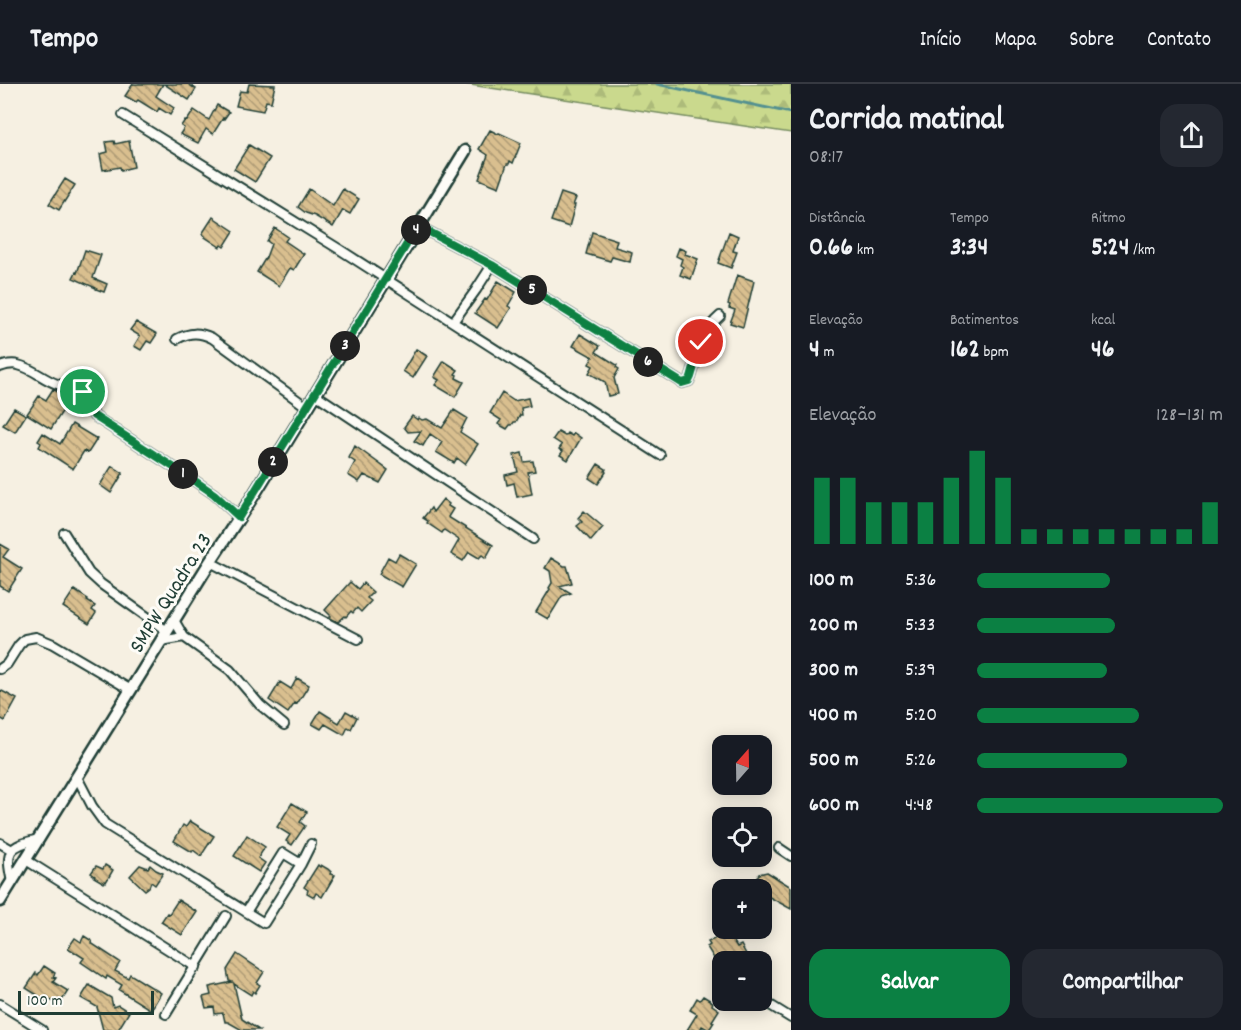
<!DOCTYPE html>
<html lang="pt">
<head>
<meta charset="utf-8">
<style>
	body { margin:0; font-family:Dekko,sans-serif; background:#242831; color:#f1f3f6; height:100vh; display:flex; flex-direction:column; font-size:22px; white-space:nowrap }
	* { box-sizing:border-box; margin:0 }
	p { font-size:20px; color:#9ea1a6 }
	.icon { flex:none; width:33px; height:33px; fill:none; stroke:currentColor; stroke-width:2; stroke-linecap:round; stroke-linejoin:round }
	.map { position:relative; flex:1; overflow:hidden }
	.side { display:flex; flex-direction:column; background:#171b24; width:450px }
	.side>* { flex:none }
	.needle { width:39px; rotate:20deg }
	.fabs { position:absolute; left:712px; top:651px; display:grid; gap:12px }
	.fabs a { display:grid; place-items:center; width:60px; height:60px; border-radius:12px; background:#171b24; box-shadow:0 3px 15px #0003; font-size:30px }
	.scale { position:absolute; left:18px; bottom:15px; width:136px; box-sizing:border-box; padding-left:6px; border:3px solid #1f3d34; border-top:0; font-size:16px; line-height:21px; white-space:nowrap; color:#1f3d34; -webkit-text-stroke:4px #fdfcf7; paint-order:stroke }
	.pin { position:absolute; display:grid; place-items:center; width:51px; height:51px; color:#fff; margin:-26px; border:3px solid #fff; border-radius:50%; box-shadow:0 2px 6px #0007 }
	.km { position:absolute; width:30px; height:30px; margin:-15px; border-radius:50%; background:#222; color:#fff; font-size:16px; line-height:30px; text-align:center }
	.round { display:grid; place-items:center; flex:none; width:63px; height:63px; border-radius:18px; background:#242831 }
	.summary { display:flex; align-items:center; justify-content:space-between; height:102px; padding:0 18px }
	h1 { font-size:33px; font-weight:700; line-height:45px }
	.stats { display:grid; grid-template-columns:repeat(3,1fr); gap:9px; height:102px; padding:6px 18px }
	.stats div { display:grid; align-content:center }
	.stats b { font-size:26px; font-weight:700 }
	.stats small { font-size:16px; font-weight:400 }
	.stats p { font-size:16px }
	.chart { height:168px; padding:12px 18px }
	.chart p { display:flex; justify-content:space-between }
	.chart svg { width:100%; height:108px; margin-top:6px; stroke:#0b8043; stroke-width:6 }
	.cta { display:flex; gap:12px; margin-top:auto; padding:12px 18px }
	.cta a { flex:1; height:69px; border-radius:18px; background:#0b8043; color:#fff; font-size:24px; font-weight:700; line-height:69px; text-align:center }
	.cta a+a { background:#242831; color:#f1f3f6 }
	ul { padding:0 18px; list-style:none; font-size:20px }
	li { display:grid; grid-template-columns:96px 72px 1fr; align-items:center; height:45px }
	li i { height:15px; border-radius:8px; background:#0b8043 }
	header { display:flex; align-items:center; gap:36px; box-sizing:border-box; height:84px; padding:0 30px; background:#171b24; border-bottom:2px solid #363941 }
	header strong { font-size:28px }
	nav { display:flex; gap:33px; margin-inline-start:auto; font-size:21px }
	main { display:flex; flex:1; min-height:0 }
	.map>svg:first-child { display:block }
	.forest { fill:url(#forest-firs); stroke:#748b60; stroke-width:1.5 }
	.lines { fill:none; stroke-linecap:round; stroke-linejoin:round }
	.stream { stroke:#539090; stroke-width:3 }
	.building { fill:url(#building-back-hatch); stroke:#1f3d34; stroke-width:1.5 }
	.street-casing { stroke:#1f3d34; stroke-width:12 }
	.secondary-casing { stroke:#1f3d34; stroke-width:15 }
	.street { stroke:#fdfcf7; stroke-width:8 }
	.secondary { stroke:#fdfcf7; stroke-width:10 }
	.route-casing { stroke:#fff; stroke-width:12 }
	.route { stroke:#0b8043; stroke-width:8 }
	.labels { text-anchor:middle; stroke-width:6; stroke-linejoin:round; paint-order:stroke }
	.street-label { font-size:22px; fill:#1f3d34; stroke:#fdfcf7 }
</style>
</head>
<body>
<header>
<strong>Tempo</strong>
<nav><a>Início</a><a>Mapa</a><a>Sobre</a><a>Contato</a></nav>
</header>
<main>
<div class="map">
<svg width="791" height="946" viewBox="0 0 791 946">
	<defs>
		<pattern id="forest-firs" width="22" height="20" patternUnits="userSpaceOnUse" patternTransform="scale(1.5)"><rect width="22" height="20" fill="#cad98d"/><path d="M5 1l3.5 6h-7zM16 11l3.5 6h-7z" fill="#adbb7a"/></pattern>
		<pattern id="building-back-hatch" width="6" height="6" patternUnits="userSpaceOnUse" patternTransform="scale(1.5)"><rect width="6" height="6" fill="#d9bf8f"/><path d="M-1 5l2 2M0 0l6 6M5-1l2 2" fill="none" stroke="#af9c76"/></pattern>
	</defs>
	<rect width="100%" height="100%" fill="#f6f0e2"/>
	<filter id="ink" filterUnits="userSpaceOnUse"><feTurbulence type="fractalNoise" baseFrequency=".0167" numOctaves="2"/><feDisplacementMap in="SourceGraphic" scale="12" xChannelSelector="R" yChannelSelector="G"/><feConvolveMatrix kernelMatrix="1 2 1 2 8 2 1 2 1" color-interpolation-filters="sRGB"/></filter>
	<g filter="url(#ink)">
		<path class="forest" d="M 464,0 L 791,0 L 791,49 Z"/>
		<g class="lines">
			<path class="stream" d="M 657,0 L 791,29"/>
		</g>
		<path class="building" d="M 133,0 L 163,0 L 156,12 L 174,24 L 170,31 L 159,24 L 157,28 L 138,16 L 136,18 L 125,12 Z
			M 164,0 L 188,0 L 196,5 L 189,16 Z
			M 249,0 L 275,1 L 271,18 L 266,17 L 263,27 L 236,22 L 240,7 L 247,8 Z
			M 217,21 L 229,28 L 224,35 L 223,34 L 213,50 L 206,45 L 198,59 L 180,50 L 184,44 L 181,42 L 185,36 L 187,37 L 194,26 L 209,36 Z
			M 490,46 L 498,50 L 499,49 L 521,59 L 513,79 L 510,77 L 509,80 L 507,80 L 499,103 L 479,95 L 488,71 L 479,65 Z
			M 114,57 L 115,60 L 129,57 L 134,83 L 121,86 L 120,83 L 103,86 L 100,70 L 108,68 L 106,58 Z
			M 249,61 L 270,74 L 255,98 L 234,85 Z
			M 65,95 L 75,101 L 59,126 L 49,120 Z
			M 309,105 L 333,122 L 343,105 L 359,115 L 350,130 L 343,126 L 333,143 L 315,132 L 306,129 L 298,123 Z
			M 561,109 L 576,114 L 573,121 L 575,121 L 569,143 L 551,137 Z
			M 213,133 L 234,147 L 224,163 L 221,161 L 220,163 L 205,153 L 205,152 L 202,150 Z
			M 275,144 L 288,153 L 285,157 L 304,170 L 294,186 L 290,184 L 279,202 L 257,188 L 265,175 L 265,176 L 271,160 L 267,157 Z
			M 592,148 L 617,156 L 615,163 L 632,168 L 630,178 L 612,173 L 610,177 L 586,170 Z
			M 729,148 L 738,152 L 733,167 L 737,168 L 731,184 L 718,179 Z
			M 679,164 L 686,167 L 685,170 L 698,175 L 691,195 L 680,191 L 683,183 L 680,181 L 682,175 L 676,172 Z
			M 85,166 L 101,171 L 93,194 L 107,200 L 104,208 L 96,205 L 96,204 L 73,194 L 76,188 L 77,189 Z
			M 737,191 L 754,197 L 743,243 L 730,239 L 735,226 L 729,224 L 730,221 L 728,220 Z
			M 498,197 L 516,208 L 508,222 L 511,224 L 498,244 L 475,229 L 485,215 L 487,216 Z
			M 136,238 L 157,250 L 151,259 L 147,257 L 141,266 L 134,262 L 140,252 L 130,246 Z
			M 580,250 L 600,262 L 596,268 L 617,281 L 616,283 L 619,285 L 614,294 L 618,310 L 608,312 L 605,298 L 589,289 L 593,282 L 589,280 L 593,273 L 573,262 Z
			M 416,265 L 427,272 L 413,294 L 403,287 Z
			M 444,277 L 458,286 L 455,290 L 457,291 L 456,294 L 464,298 L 455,313 L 435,301 L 439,296 L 434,293 Z
			M 53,305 L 78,319 L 73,327 L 65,323 L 51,345 L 27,330 L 39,312 L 46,316 Z
			M 502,309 L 514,317 L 528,314 L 530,322 L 521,324 L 522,331 L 520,331 L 516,338 L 514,338 L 512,341 L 510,341 L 507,345 L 498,340 L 501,336 L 490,329 Z
			M 14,324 L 26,331 L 15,348 L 3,341 Z
			M 454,326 L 467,334 L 460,348 L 478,360 L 465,380 L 457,374 L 454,379 L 436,368 L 442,358 L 430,350 L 423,362 L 414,357 L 421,347 L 408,348 L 404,343 L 412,332 L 418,336 L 419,334 L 422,336 L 427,335 L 442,344 Z
			M 72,340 L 97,355 L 88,369 L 84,367 L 73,385 L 39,363 L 41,359 L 38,357 L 43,349 L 60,360 Z
			M 558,348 L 565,352 L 567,349 L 572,352 L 574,349 L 581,354 L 568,376 L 560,371 L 563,367 L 559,365 L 562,361 L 553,355 Z
			M 355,362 L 388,386 L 380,399 L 364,391 L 359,398 L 348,391 L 355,378 L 349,374 Z
			M 522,369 L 524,378 L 533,377 L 535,387 L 528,388 L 532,410 L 517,413 L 514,399 L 507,401 L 505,391 L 518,388 L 514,371 Z
			M 598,380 L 606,385 L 605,387 L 606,388 L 598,400 L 589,394 Z
			M 112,382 L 123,389 L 111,409 L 100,401 Z
			M 443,415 L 449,420 L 448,422 L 453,425 L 448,433 L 493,461 L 486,474 L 482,471 L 479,474 L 469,468 L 463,477 L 451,470 L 459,456 L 444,446 L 442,449 L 427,439 L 428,437 L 423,434 L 431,424 L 433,428 Z
			M 584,427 L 603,443 L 591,457 L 577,442 L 582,438 L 578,434 Z
			M 0,460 L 9,465 L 3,473 L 22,485 L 8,507 L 0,502 Z
			M 399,470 L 416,480 L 402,503 L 379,490 L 388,473 L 395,477 Z
			M 551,474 L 564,482 L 567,482 L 572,499 L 559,502 L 571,509 L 562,512 L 548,535 L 536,528 L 550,505 L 549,504 L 552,499 L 550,487 L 545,484 Z
			M 350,498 L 358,505 L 363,499 L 373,508 L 367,514 L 371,517 L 361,528 L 357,524 L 353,529 L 351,527 L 346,533 L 345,532 L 338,538 L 332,535 L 330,533 L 331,532 L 325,526 Z
			M 74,506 L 88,515 L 87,517 L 95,522 L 92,526 L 96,529 L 89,540 L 63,523 Z
			M 297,594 L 309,601 L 297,620 L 295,619 L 288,629 L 269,616 L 280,598 L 291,605 Z
			M 0,606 L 17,615 L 5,637 L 0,634 Z
			M 320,627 L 339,639 L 346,627 L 357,633 L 351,645 L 348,643 L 344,651 L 325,640 L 321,645 L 312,640 Z
			M 292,719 L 307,728 L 300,738 L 305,742 L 292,761 L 286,757 L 290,751 L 277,743 Z
			M 190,737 L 214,752 L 201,772 L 193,766 L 192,768 L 174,757 L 183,741 L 186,743 Z
			M 247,751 L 265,763 L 258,774 L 265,779 L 259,788 L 234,772 Z
			M 105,781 L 113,786 L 106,798 L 105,797 L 104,799 L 94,793 L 95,792 L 91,789 L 96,782 L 103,785 Z
			M 140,781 L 148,784 L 150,781 L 156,786 L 163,789 L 155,801 L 151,798 L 149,803 L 145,806 L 130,792 Z
			M 318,781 L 320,783 L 321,781 L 328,785 L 331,788 L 330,790 L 335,791 L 322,813 L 316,809 L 314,813 L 307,809 L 308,806 L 304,803 Z
			M 767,788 L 791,803 L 791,825 L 762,809 L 762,806 L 749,806 L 759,790 Z
			M 178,816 L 197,828 L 182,851 L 161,838 L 167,829 L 169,830 Z
			M 728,848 L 737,863 L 741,861 L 747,872 L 738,878 L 725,878 L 722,872 L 715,876 L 707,863 L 710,861 L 708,858 Z
			M 84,852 L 92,857 L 91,859 L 120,878 L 115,887 L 128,894 L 130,890 L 161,909 L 151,926 L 119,906 L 122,901 L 107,892 L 106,895 L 81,878 L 84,874 L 68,864 L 75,854 L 81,858 Z
			M 237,870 L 264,888 L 257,899 L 260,901 L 255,909 L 253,907 L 251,911 L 234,900 L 242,935 L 259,946 L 242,946 L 228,938 L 225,938 L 223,929 L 215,930 L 214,923 L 206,924 L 203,913 L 211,911 L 209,903 L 232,898 L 229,897 L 227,886 Z
			M 44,882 L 55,889 L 53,893 L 56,894 L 53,898 L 68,907 L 59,921 L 49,915 L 48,918 L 26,904 L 36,889 L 38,891 Z
			M 89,901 L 111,914 L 113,923 L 118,921 L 129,928 L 118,946 L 103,946 L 97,923 L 81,914 Z
			M 703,912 L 713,918 L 712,921 L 719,926 L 712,937 L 714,938 L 709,946 L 702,942 L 700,946 L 687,946 L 697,930 L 690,926 L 697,914 L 700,916 Z"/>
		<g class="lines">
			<defs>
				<path id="street" d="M 123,31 L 339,165 L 660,371
					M 418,142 L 492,181 L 682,299 L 689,297 L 691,293 C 698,270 701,248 720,232
					M 453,238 L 476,206 L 492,181
					M 177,255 C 190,248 199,248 212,254 L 307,323
					M 0,283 C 6,281 12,279 18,281 C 32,284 43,295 57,300 C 66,303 80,304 88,310 C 95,316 90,325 94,332 L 195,397 L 214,410 L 239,433
					M 315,310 L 533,455
					M 64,449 L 89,489 L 101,500 L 167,547
					M 210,478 L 358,555
					M 174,536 L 184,553 L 230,586 L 260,621 L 284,641
					M 161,557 L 184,553
					M 0,585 L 7,580 L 19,561 L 25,555 L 36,553 L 53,560 L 131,606
					M 77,693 L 92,722 L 105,740 L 264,839 L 301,780 L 311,760
					M 0,759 L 12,766
					M 779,764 L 791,772
					M 26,776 L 196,883
					M 12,798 C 5,767 8,762 39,755
					M 246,828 L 283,769 L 301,780
					M 762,916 L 791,934
					M 0,920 L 42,946
					M 166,930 L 226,832"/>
				<path id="secondary" d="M 0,817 L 210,478 L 255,409 L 465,67"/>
			</defs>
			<use href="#street" class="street-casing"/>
			<use href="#secondary" class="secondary-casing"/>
			<use href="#street" class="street"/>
			<use href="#secondary" class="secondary"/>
		</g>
	</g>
	<g class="lines" filter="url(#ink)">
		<defs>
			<path id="route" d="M 83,308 L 90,312 C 93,319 89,326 94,332 L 195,397 L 214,410 L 239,433 L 418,142 L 492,181 L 682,299 L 689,297 L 691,293 L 701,258"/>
		</defs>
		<use href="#route" class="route-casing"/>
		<use href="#route" class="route"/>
	</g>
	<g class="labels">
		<g class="street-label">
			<text transform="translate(169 508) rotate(-58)" y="8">SMPW Quadra 23</text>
		</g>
	</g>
</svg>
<div class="fabs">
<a><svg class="needle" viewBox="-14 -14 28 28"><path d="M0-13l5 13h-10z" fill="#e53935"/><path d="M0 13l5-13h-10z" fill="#9ea1a6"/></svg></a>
<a><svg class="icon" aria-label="locate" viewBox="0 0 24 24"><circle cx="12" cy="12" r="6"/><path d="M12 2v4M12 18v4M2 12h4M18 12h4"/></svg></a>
<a>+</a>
<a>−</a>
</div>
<div class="scale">100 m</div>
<div class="pin" style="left:83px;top:308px;background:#1e9e55"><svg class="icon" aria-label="arrive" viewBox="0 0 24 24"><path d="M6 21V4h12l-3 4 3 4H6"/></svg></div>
<div class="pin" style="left:701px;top:258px;background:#d93025"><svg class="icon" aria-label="check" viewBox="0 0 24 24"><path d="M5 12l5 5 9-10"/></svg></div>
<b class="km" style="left:183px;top:390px">1</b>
<b class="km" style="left:273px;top:378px">2</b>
<b class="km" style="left:345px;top:262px">3</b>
<b class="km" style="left:416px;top:146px">4</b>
<b class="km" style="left:532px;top:206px">5</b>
<b class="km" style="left:648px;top:278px">6</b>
</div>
<section class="side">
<div class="summary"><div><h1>Corrida matinal</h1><p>08:17</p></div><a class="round"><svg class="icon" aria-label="share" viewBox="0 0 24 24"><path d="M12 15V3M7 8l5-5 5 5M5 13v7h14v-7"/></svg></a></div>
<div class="stats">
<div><p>Distância</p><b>0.66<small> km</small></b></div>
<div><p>Tempo</p><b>3:34</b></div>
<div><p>Ritmo</p><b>5:24<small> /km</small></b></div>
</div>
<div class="stats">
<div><p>Elevação</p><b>4<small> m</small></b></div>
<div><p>Batimentos</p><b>162<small> bpm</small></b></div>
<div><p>kcal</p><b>46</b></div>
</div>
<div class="chart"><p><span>Elevação</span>128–131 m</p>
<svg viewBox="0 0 160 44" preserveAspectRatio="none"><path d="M5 44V17M15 44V17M25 44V27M35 44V27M45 44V27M55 44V17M65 44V6M75 44V17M85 44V38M95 44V38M105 44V38M115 44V38M125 44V38M135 44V38M145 44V38M155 44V27"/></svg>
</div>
<ul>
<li><b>100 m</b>5:36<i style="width:54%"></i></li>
<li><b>200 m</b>5:33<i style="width:56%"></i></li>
<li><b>300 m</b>5:39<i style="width:53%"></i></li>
<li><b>400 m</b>5:20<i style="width:66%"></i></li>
<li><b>500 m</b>5:26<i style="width:61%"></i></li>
<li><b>600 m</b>4:48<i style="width:100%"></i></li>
</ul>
<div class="cta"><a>Salvar</a><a>Compartilhar</a></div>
</section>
</main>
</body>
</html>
